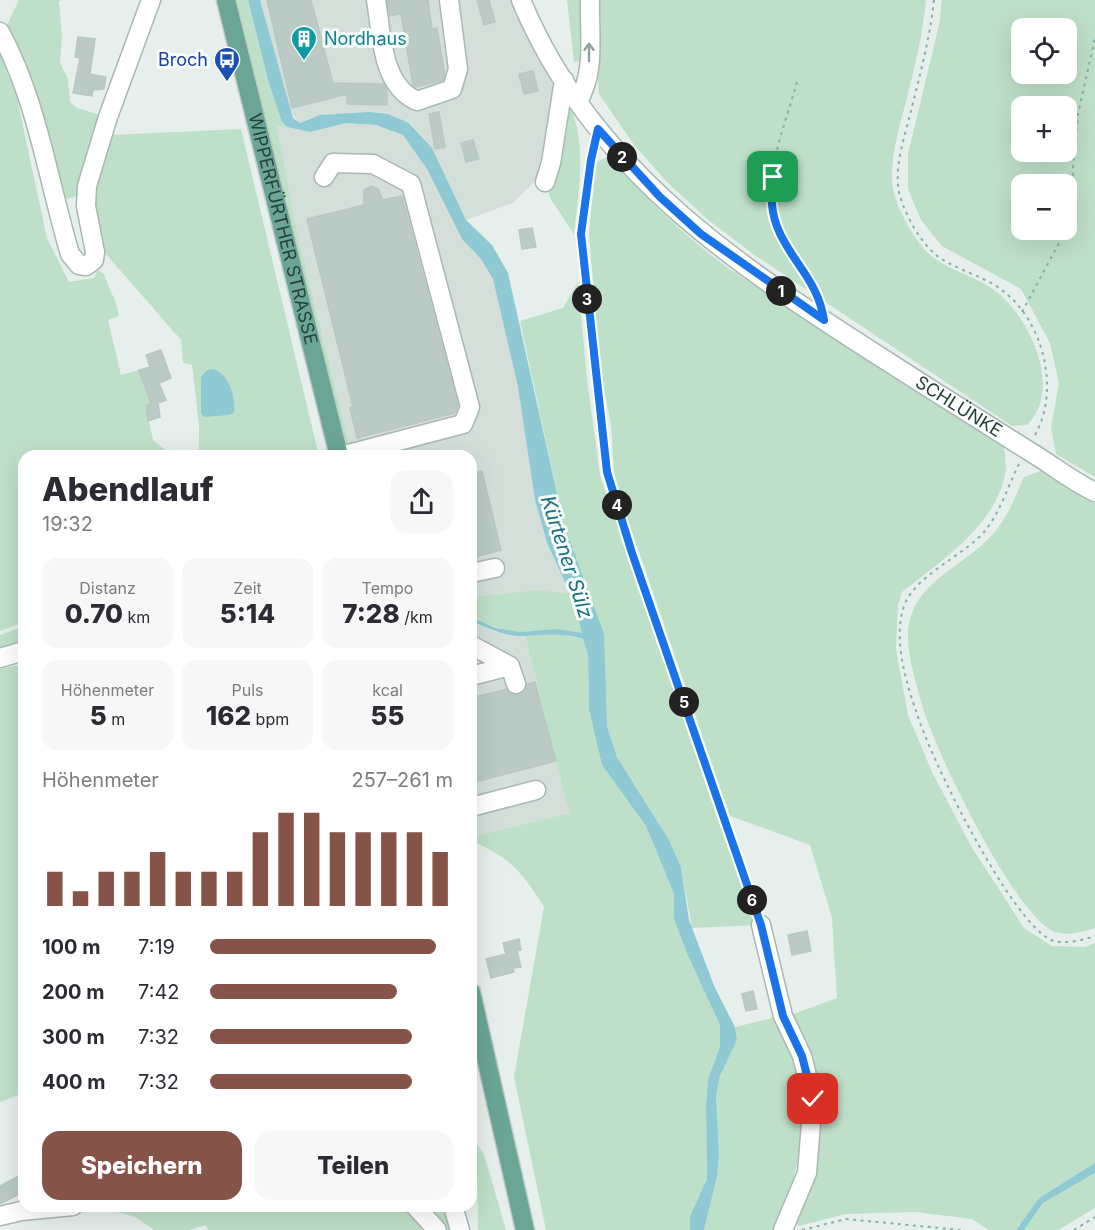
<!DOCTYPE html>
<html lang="de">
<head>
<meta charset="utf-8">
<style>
	body { margin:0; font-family:Inter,sans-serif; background:#f7f7f7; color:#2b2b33; height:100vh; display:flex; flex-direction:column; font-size:22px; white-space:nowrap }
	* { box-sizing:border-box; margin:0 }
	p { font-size:20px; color:#7c7c81 }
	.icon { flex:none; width:33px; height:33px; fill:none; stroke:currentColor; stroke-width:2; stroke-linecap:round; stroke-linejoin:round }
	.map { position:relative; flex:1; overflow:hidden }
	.drawer { position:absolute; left:18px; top:450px; width:459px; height:762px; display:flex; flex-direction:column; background:#fff; border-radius:18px; box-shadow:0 6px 24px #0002 }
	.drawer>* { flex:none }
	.buttons { position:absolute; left:1011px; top:18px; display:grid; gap:12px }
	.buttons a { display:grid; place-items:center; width:66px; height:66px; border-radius:12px; background:#fff; box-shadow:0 6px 24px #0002; font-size:30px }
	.pin { position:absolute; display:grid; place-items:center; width:51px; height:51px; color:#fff; margin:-26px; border-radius:12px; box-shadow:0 3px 9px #0006 }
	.km { position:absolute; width:30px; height:30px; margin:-15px; border-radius:50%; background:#222; color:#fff; font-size:16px; line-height:30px; text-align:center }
	.round { display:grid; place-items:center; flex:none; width:63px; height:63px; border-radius:18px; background:#f7f7f7 }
	.headline { display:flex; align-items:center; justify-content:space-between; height:102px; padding:0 24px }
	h1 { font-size:33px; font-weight:800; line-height:45px }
	.figures { display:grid; grid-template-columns:repeat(3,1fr); gap:9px; height:102px; padding:6px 24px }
	.figures div { display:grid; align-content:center; border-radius:15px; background:#f7f7f7; text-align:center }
	.figures b { font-size:26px; font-weight:800 }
	.figures small { font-size:16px; font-weight:400 }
	.figures p { font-size:16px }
	.chart { height:168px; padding:12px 24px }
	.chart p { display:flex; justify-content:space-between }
	.chart svg { width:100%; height:108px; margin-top:6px; stroke:#855347; stroke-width:6 }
	.button { display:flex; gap:12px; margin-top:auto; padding:12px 24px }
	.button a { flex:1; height:69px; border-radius:18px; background:#855347; color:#fff; font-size:24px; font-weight:800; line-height:69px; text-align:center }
	.button a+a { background:#f7f7f7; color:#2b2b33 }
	ul { padding:0 24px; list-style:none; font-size:20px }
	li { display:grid; grid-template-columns:96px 72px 1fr; align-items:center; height:45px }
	li i { height:15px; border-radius:8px; background:#855347 }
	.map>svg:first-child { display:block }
	.built { fill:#d4dfda }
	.green { fill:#bfe0c8; fill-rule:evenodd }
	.water { fill:#8ec9d4 }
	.building { fill:#bbcac4; stroke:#b8c9c2; stroke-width:1.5 }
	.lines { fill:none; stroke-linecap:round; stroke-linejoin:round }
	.minor-casing { stroke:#a8b8b2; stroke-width:21 }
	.major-casing { stroke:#c2cac8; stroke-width:21 }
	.path { stroke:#86b3a5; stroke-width:2; stroke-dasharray:3 4.5; stroke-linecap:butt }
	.minor { stroke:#fff; stroke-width:18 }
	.major { stroke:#6aa596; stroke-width:18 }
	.oneway { stroke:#92a09c }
	.route-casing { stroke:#fff; stroke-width:12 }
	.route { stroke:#1a73e8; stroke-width:8 }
	.labels { text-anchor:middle; stroke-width:6; stroke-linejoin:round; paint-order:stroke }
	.culture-label { font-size:18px; fill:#0d838f; stroke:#f7fbf9; text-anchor:start }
	.transit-label { font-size:18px; fill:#164399; stroke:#f7fbf9; text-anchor:end }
	.street-label { font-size:18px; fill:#24423a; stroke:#f7fbf9 }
	.water-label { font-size:20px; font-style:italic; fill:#1c6f80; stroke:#f7fbf9 }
</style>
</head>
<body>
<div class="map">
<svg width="1095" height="1230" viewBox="0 0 1095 1230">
	<rect width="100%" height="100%" fill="#e6efeb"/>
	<path class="built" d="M 260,0 L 512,0 L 534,47 L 557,82 L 543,173 L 513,203 L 466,220 L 432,148 L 409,122 L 320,115 L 299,123 L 289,109 Z
		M 346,123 L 376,125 L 403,135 L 427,169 L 462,239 L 481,259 L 493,279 L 518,387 L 535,500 L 547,543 L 570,593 L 536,590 L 471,597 L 471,456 L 352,456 L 297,231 L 277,125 L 310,132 Z
		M 471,621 L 495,632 L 525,635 L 569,813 L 471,837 Z"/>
	<path class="green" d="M 19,0 L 63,0 L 59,1 L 62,37 L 60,63 L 68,79 L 70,102 L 77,108 L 100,115 L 76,196 L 60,202 L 4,31 Z
		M 235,0 L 248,0 L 268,80 L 282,122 L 287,127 L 277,126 L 297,231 L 352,456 L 347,456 Z
		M 567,0 L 584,0 L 582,61 L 574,62 Z
		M 596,0 L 926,0 C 923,33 915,66 907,98 C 900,125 887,165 894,193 C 899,212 917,246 934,258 C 953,272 979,277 998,293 C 1031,320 1063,390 1027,425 L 1012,426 L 753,254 L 706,218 L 668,183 L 634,145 L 599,94 L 597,74 Z
		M 942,0 L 1095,0 L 1095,477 L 1056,454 L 1051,428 L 1059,383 L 1050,343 L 1021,289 L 942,246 L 921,220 L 908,189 L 908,154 L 939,25 ZM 1022,28 L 1066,28 L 1066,74 L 1022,74 ZM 1022,106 L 1066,106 L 1066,152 L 1022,152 ZM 1022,184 L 1066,184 L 1066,230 L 1022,230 Z
		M 0,54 L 17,98 L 47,238 L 69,282 L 94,278 L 97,270 L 104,274 C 108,288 118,302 119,316 L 108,320 L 121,375 L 139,370 L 151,404 L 146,407 L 153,440 L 173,456 L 24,456 L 24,622 L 0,631 Z
		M 564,94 C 589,136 579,187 574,234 L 550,198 L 548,189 L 562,151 Z
		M 241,129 L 319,456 L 195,456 L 199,455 L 199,425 L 192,365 L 183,363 L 181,340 L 105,253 L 95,211 L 98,168 L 111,135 Z
		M 610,156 C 646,198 683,235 728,268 L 1004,447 C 1005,456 1007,467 1005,475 C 994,527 941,561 902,592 L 898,605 L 896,649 L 908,715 L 932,772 L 971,846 L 1024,928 L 1052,946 L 1085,947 L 1095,943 L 1095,1163 L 1039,1198 L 1016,1230 L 989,1230 L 972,1219 L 915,1212 L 846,1214 L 799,1226 L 794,1221 L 818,1098 L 788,1016 L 837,998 L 832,918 L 810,845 L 730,816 L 627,517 L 614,472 L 611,424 L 601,374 L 589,234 L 596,162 Z
		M 578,282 L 587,379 L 600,475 L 718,820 L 758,925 L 692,928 L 681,867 L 669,840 L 617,757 L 607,726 L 581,574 L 564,525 L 520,321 L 563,308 Z
		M 1041,471 L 1095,504 L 1095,928 C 1084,932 1067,936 1055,932 C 1015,917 936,752 923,708 C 916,682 903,646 910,619 C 920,580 966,564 991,536 C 1007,520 1015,497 1024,477 Z
		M 536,590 L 570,593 L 582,634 C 561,628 542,632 521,632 C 503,631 487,624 471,617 L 471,597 Z
		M 24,626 L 24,642 L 0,649 L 0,635 Z
		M 556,633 L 583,639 L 588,655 L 589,710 L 602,765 L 646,826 L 674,894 L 674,919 L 688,956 L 720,1025 L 720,1047 L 708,1079 L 706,1104 L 707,1179 L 690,1216 L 690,1230 L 546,1230 L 514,1077 L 544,907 C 523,873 509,856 471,841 L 471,837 L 569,813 L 525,635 Z
		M 24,664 L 24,1093 L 0,1102 L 0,669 Z
		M 780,1016 C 789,1043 802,1072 803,1101 C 804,1147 794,1188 774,1230 L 704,1230 L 717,1177 L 719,1155 L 716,1095 L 720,1076 L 737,1040 L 735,1027 Z
		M 471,1144 L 478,1145 L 484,1154 L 506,1230 L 478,1230 L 477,1173 Z
		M 1095,1173 L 1095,1208 L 1058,1230 L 1024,1230 L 1043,1203 Z
		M 107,1206 L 401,1206 L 426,1230 L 208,1230 L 206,1225 L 189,1230 L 154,1230 L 135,1217 L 107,1209 Z
		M 423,1206 L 442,1206 L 451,1230 L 445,1230 Z"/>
	<path class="water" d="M 248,0 L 260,0 L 293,118 L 300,123 L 320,115 L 369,112 L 388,114 L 409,123 L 432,148 L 466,220 L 492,245 L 508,273 L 564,525 L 604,634 L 607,726 L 617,757 L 669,840 L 681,867 L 689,920 L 715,988 L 735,1027 L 737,1040 L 720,1076 L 716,1095 L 719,1155 L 717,1177 L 704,1230 L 690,1230 L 690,1216 L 707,1179 L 706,1104 L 708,1079 L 720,1047 L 720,1025 L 688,956 L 674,919 L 674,894 L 646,826 L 602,765 L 589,710 L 588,655 L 583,639 C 562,632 544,635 522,636 C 504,636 487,628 471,621 L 471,617 L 496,628 L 521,632 L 557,629 L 582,633 L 570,593 L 547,543 L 535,500 L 518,387 L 493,279 L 481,259 L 462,239 L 427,169 L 403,135 L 376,125 L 346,123 L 310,132 L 287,127 L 282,122 L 268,80 Z
		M 214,369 C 229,375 236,397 234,412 L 229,415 L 204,417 L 201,413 L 201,377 L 207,370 Z
		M 1095,1163 L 1095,1173 L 1043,1203 L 1024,1230 L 1016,1230 L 1039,1198 Z"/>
	<path class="building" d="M 267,0 L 311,0 L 333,83 L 384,84 L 387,90 L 387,105 L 347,104 L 347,94 L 292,108 Z
		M 387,0 L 428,0 L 432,29 L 437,28 L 445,75 L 443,80 L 416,87 L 413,85 L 401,14 L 390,16 Z
		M 477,0 L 489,0 L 495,22 L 484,25 Z
		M 78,37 L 95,39 L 90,74 L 106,77 L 104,89 L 93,90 L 92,96 L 73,93 L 80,58 L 75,57 Z
		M 533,71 L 538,91 L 524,94 L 519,74 Z
		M 439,112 L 445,147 L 435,149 L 429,114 Z
		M 473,140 L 479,159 L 466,162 L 461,143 Z
		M 371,186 L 378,189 L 383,200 L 402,196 L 458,406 L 455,413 L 357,438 L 350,408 L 353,407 L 307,219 L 364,205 L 364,190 Z
		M 532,228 L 536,247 L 522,249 L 519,230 Z
		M 161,350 L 171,378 L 159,383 L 166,400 L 158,403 L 160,417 L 148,421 L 146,406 L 151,404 L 139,370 L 150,367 L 146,355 Z
		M 482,471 L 501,550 L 471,558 L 471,474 Z
		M 535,682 L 556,761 L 471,783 L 471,698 L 506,689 L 513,695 L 519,695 L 525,691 L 527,684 Z
		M 807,931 L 811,951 L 792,955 L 788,935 Z
		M 519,939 L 521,950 L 517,951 L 521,967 L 513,968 L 514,972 L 491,978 L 486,959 L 506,954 L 503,943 Z
		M 753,991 L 757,1009 L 746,1011 L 742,994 Z
		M 24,1173 L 24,1192 L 0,1204 L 0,1186 Z"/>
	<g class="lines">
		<defs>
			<g id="minor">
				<path d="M 376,0 C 382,35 381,85 417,101 L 452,89 L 458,69 L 449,0"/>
				<path id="s1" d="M 521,0 C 599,187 767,284 929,388 C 965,411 1001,433 1037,456 C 1056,468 1074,482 1095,492"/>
				<path d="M 0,32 C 37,100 48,180 70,254 L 79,265 L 86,266 L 94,260 L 95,252 L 86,206 L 87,186 L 108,117 L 151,0"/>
				<path d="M 578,101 C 596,72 589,33 590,0"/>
				<path d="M 324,177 L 333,163 L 373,164 L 411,184 L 470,407 L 463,424 L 341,456"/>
				<path d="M 545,182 L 551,163 L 564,80"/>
				<path d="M 471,573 L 495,568"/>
				<path d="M 471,645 L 510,666"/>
				<path d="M 0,658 L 24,651"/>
				<path d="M 471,676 L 510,666 L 516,684"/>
				<path d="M 471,807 L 536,790"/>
				<path d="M 761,925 L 783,1016 L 802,1056 L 813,1099 L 807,1173 L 783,1230"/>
				<path d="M 415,1206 L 437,1230"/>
				<path d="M 453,1206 L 460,1230"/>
				<path d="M 0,1216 L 21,1211 L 73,1206"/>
			</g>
			<g id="major">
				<path id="s2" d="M 226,0 L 339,456"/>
				<path d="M 471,992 L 525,1230"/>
			</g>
		</defs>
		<use href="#minor" class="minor-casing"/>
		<use href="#major" class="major-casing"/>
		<path class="path" d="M 934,0 C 930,38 920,74 911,111 C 905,135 894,167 899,192 C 904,213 919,240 935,254 C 951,268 981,275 999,288 C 1043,318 1061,389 1035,435
			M 797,82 C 785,126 759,185 777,230 C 787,255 806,274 818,297
			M 593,149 L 581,234 L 607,472 L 632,553 L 756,911
			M 1066,227 L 1074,200 L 1073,168 L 1078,114 L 1095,38
			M 1022,312 L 1066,230
			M 1019,464 C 1008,486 1000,513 984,532 C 960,559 909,577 902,613 C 895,645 906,682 916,711 C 930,758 1010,920 1051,940 C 1062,945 1084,940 1095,936
			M 802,1230 L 846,1219 L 961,1230
			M 1074,1230 L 1095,1217"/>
		<use href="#minor" class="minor"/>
		<use href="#major" class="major"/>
	</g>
	<defs><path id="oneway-shaft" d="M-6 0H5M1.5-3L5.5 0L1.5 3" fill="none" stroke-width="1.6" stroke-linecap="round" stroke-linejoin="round" transform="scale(1.5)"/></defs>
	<use class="oneway" href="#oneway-shaft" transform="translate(589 52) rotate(-90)"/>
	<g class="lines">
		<defs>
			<path id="route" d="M 773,177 C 762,247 815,262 824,320 L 701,234 L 660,197 L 598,129 L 591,160 L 581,234 L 607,472 L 632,553 L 761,925 L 783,1016 L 802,1056 L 813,1099"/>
		</defs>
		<use href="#route" class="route-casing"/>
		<use href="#route" class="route"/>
	</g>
	<defs>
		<symbol id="building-pin" viewBox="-11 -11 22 30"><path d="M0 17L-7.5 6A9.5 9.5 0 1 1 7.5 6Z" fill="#0f9aa8" stroke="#f7fbf9"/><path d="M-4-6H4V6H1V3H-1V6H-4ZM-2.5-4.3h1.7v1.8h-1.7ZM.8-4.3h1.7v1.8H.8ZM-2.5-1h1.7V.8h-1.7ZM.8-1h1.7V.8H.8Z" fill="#fff"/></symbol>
		<symbol id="bus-pin" viewBox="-11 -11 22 30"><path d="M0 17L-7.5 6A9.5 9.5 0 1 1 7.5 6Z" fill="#1a4fb4" stroke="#f7fbf9"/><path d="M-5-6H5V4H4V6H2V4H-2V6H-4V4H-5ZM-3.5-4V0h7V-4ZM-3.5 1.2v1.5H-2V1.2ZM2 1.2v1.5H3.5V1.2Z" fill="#fff"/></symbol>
	</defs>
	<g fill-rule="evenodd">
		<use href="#building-pin" x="289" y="24" width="30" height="40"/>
		<use href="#bus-pin" x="212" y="45" width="30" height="40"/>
	</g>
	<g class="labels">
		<g class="culture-label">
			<text x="324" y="45">Nordhaus</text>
		</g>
		<g class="transit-label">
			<text x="208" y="66">Broch</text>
		</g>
		<g class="street-label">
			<text dy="6" stroke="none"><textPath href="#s2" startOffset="236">WIPPERFÜRTHER STRASSE</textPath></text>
			<text dy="6" stroke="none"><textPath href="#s1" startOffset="608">SCHLÜNKE</textPath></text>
		</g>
		<g class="water-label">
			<text transform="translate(567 557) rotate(72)" y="7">Kürtener Sülz</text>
		</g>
	</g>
</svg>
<div class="buttons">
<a><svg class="icon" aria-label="locate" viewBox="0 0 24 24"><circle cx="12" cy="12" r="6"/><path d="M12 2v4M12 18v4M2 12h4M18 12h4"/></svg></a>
<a>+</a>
<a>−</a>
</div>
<div class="pin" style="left:773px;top:177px;background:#1e9e55"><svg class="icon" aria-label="arrive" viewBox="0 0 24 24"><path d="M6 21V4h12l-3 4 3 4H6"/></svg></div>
<div class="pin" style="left:813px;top:1099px;background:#d93025"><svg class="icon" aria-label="check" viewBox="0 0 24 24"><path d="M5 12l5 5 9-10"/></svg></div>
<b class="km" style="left:781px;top:291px">1</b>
<b class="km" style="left:622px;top:157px">2</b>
<b class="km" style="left:587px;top:299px">3</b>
<b class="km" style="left:617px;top:505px">4</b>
<b class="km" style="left:684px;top:702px">5</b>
<b class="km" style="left:752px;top:900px">6</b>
<section class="drawer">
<div class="headline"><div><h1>Abendlauf</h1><p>19:32</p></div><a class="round"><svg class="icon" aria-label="share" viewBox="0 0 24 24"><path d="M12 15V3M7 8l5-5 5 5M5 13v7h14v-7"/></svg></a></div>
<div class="figures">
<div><p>Distanz</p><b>0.70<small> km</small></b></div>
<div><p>Zeit</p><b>5:14</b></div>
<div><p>Tempo</p><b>7:28<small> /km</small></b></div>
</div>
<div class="figures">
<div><p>Höhenmeter</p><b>5<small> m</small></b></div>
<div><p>Puls</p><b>162<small> bpm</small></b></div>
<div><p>kcal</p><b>55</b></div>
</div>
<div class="chart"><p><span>Höhenmeter</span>257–261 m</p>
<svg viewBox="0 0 160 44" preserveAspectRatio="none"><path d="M5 44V30M15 44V38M25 44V30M35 44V30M45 44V22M55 44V30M65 44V30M75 44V30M85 44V14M95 44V6M105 44V6M115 44V14M125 44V14M135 44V14M145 44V14M155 44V22"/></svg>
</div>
<ul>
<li><b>100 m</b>7:19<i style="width:93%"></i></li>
<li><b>200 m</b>7:42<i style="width:77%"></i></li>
<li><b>300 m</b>7:32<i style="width:83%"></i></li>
<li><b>400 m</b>7:32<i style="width:83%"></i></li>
</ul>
<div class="button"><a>Speichern</a><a>Teilen</a></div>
</section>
</div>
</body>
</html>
